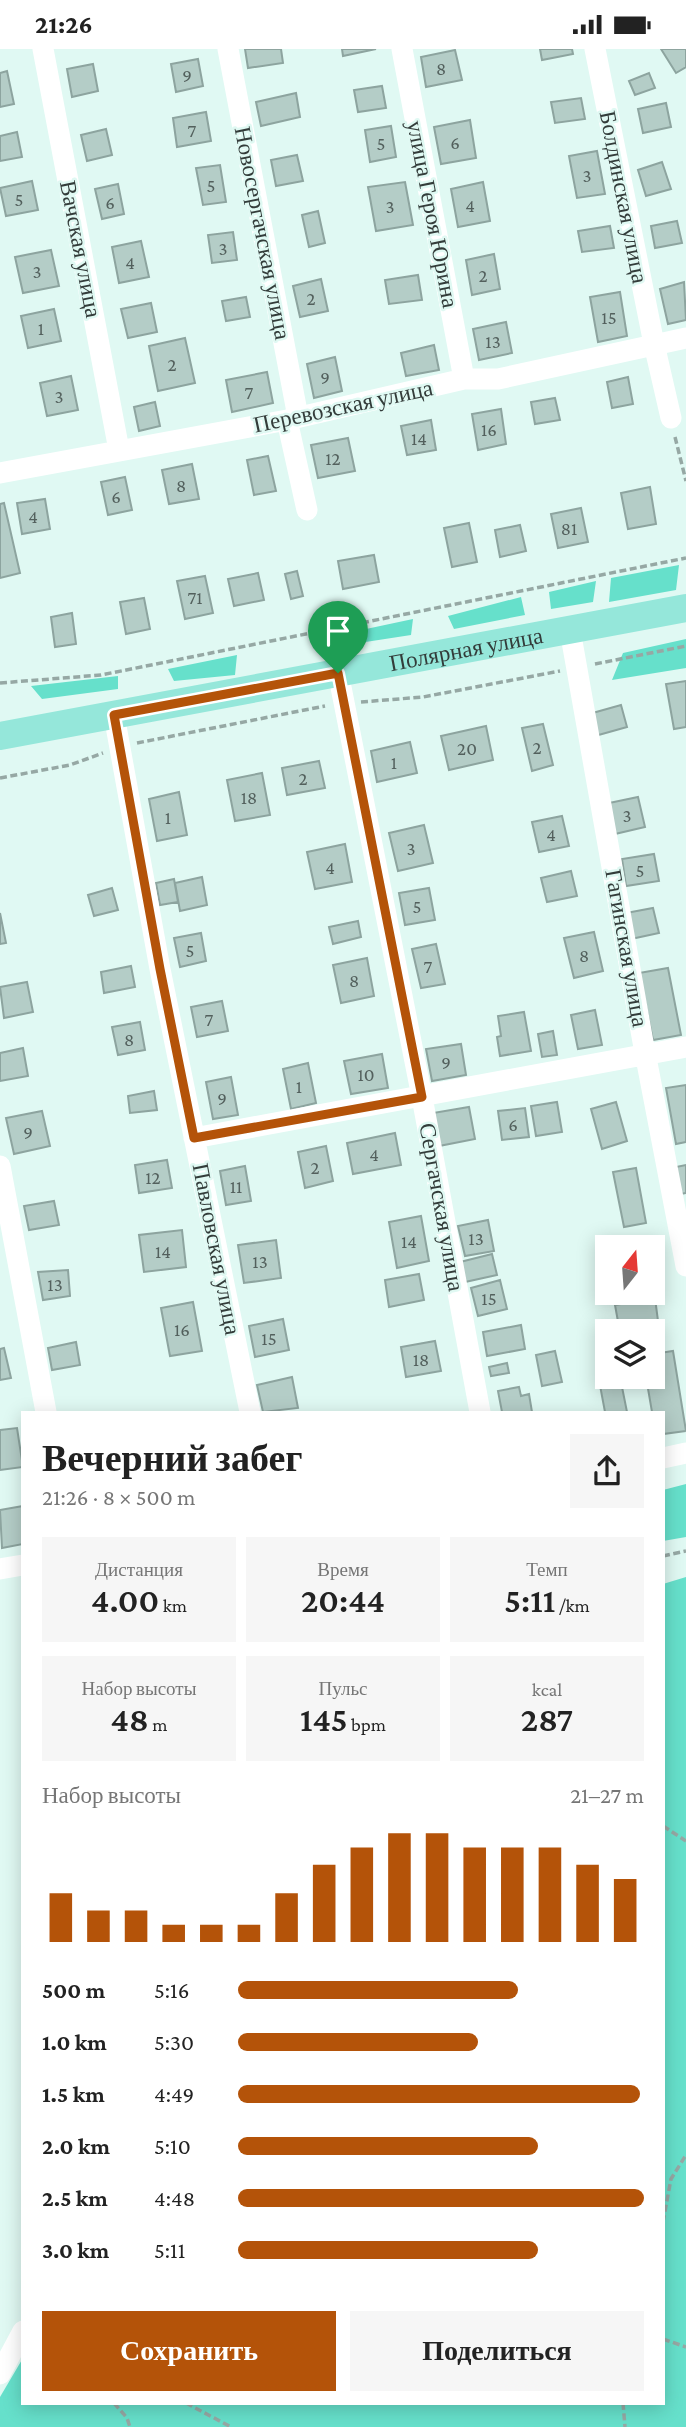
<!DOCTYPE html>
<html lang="ru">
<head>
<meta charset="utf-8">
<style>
	body { margin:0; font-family:"Crimson Pro",serif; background:#f6f6f6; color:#222; height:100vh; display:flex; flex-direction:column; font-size:26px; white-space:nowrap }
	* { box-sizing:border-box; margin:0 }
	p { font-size:23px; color:#767676 }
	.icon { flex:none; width:38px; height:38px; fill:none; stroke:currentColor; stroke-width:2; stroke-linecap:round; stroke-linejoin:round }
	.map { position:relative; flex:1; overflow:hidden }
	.drawer { position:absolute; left:21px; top:1362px; width:644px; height:994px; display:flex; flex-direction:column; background:#fff; border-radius:0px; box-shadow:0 4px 18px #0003 }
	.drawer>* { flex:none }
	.needle { width:46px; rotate:17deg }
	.tools { position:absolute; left:595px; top:1186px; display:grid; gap:14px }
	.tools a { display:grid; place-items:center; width:70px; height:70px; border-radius:0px; background:#fff; box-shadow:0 4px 18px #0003; font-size:35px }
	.pin { position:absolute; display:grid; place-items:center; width:60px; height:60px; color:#fff; margin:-72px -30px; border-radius:50% 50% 50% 0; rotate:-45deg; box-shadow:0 0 7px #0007 }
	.pin .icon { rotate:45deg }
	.round { display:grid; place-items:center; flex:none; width:74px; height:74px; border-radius:0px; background:#f6f6f6 }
	.head { display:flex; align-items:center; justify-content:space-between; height:119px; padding:0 21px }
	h1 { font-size:38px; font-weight:600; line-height:52px }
	.figures { display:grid; grid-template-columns:repeat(3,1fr); gap:10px; height:119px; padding:7px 21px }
	.figures div { display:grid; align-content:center; border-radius:0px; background:#f6f6f6; text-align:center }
	.figures b { font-size:35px; font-weight:600 }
	.figures small { font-size:19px; font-weight:400 }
	.figures p { font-size:19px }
	.chart { height:196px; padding:14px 21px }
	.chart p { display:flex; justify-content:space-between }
	.chart svg { width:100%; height:126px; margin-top:7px; stroke:#b45309; stroke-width:6 }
	.button { display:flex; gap:14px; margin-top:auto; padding:14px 21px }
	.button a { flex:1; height:80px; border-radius:0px; background:#b45309; color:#fff; font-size:28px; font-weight:600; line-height:80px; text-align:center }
	.button a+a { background:#f6f6f6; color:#222 }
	ul { padding:0 21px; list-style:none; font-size:23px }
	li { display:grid; grid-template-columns:112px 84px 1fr; align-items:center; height:52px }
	li i { height:18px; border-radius:9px; background:#b45309 }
	.status { display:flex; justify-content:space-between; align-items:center; height:49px; padding:0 35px; background:#fff; direction:ltr }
	.status svg { height:19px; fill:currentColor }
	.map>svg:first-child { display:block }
	.green { fill:#66e0cb }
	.building { fill:#b4cdc7; stroke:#8da49f; stroke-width:2 }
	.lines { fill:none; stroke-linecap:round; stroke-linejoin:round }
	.path { stroke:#96a8a4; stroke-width:3.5; stroke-dasharray:7 3.5; stroke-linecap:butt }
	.minor { stroke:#fff; stroke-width:21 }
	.major { stroke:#95e7da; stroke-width:28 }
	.route-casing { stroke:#fff; stroke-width:14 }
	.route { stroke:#b45309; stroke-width:9 }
	.labels { text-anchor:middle; stroke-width:5; stroke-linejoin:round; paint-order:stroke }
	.number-label { font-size:19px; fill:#53605d }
	.street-label { font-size:23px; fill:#333c3a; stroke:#e0f9f3 }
</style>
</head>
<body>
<div class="status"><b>21:26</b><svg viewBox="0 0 49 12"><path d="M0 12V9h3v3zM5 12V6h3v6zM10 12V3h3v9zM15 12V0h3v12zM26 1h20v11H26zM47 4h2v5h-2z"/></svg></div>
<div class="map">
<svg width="686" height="2378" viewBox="0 0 686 2378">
	<rect width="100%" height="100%" fill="#e0f9f3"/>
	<path class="green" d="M 679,516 L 676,541 L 609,553 L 611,529 Z
		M 596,532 L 593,553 L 551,560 L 549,543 Z
		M 521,548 L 525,566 L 454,580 L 448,567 Z
		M 413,570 L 411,586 L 359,594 L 352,583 Z
		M 686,590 L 686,619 L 612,631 L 623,604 Z
		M 237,606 L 235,626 L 174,632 L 168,620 Z
		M 118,627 L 118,640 L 42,650 L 31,637 Z
		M 686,1435 L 686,1488 L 663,1492 L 663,1441 Z
		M 686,1528 L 686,2378 L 0,2378 L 0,2348 L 23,2309 L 23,2354 L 663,2354 L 663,1535 Z"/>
	<path class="building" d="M 245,0 L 281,0 L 283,14 L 248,19 Z
		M 342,0 L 376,0 L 343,7 Z
		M 540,0 L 572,0 L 573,5 L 542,11 Z
		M 661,0 L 686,0 L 686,18 L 676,24 Z
		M 455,1 L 462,31 L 426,38 L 421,8 Z
		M 198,10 L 203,37 L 176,43 L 171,15 Z
		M 93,15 L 98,42 L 72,48 L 67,20 Z
		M 7,22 L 14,55 L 0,58 L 0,24 Z
		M 649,24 L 655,39 L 635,46 L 629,32 Z
		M 382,37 L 386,59 L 358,63 L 354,41 Z
		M 296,44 L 300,68 L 261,77 L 256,53 Z
		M 581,49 L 585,70 L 555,74 L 551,53 Z
		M 666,54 L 671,78 L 643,84 L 638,60 Z
		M 206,63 L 211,92 L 177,98 L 173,69 Z
		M 470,71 L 476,109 L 441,115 L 434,78 Z
		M 391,77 L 396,108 L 370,113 L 365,81 Z
		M 106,80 L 112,106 L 87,112 L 81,86 Z
		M 17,83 L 22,108 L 0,112 L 0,87 Z
		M 597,102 L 605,145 L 577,149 L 569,107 Z
		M 297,106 L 303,132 L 276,137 L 271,111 Z
		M 662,113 L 671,140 L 646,147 L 638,121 Z
		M 220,116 L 226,153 L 203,156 L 196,119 Z
		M 32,132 L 38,161 L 6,167 L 0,139 Z
		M 405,133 L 413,176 L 376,182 L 368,138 Z
		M 483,133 L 490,172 L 458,178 L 451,140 Z
		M 118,135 L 124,165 L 102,170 L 95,140 Z
		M 318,162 L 325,194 L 309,198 L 302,166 Z
		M 677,172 L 682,194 L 655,199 L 651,177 Z
		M 610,177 L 614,199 L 582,203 L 578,182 Z
		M 233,183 L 237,211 L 212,214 L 208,186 Z
		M 141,192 L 149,228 L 119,234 L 112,198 Z
		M 51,201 L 59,237 L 23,244 L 15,208 Z
		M 494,205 L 500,240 L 472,246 L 466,211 Z
		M 418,226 L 422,251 L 389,255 L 385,231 Z
		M 321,230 L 328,262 L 300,268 L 293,237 Z
		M 684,233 L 686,271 L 668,275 L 660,240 Z
		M 620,243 L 627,287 L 598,293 L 590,248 Z
		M 246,248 L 250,268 L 226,272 L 222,252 Z
		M 151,254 L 157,283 L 128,289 L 121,260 Z
		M 54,260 L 61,292 L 28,299 L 21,267 Z
		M 506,273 L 512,304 L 479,311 L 473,280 Z
		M 185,289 L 195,334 L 158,342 L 149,297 Z
		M 434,296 L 439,321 L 406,327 L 401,304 Z
		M 335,308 L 342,342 L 314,349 L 307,315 Z
		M 267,323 L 273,354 L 232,363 L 226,331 Z
		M 71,327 L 78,361 L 47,367 L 40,334 Z
		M 628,328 L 633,355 L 612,359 L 607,333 Z
		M 555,349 L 560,371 L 535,375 L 531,353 Z
		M 155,353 L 160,377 L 139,382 L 134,358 Z
		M 501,360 L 506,395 L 478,401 L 472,365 Z
		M 431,371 L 436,401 L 407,406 L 401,377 Z
		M 348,389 L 355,422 L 318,429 L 311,396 Z
		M 268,407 L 276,442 L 254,446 L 247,411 Z
		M 192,415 L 199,450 L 169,455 L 162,421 Z
		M 125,428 L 132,461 L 108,466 L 101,433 Z
		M 650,438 L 656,475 L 628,480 L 621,444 Z
		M 45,450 L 50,480 L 22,485 L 17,454 Z
		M 4,454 L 20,524 L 0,529 L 0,455 Z
		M 581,459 L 588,493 L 558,499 L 551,465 Z
		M 469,474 L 477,513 L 452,518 L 444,479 Z
		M 520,476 L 526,502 L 500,508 L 495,481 Z
		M 374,506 L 379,533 L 343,540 L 338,512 Z
		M 297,522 L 303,547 L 291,550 L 285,525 Z
		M 258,524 L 264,551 L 234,557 L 228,530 Z
		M 205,527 L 213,564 L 185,570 L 177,532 Z
		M 144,549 L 150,580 L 126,585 L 120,553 Z
		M 72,564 L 76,595 L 55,598 L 51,568 Z
		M 686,632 L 686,678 L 674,680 L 666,635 Z
		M 621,656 L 627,678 L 595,687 L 589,665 Z
		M 543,675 L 553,716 L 532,722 L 522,679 Z
		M 486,677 L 493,711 L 449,721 L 441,687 Z
		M 410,693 L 417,724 L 377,733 L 371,702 Z
		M 319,712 L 325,739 L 287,746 L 282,719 Z
		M 262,724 L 270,766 L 235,772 L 227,731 Z
		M 179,743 L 187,786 L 157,792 L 149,750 Z
		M 638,748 L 645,778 L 615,785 L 609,754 Z
		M 562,767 L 569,797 L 539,803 L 532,773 Z
		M 424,776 L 433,814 L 398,822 L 389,784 Z
		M 345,795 L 352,833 L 315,840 L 307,803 Z
		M 654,805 L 659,832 L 626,837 L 622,810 Z
		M 571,822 L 577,847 L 547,853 L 541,829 Z
		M 202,828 L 207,856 L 180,862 L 175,834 Z
		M 174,830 L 178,853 L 160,856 L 156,834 Z
		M 112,839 L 118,861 L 94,867 L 88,846 Z
		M 429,839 L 435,871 L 405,876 L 399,844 Z
		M 653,859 L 659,884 L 631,890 L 626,864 Z
		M 0,864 L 6,894 L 0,895 Z
		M 358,872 L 361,888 L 333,895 L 329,878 Z
		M 594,883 L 603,922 L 574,929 L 564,889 Z
		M 201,884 L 206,912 L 180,918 L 174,889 Z
		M 436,895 L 445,935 L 421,939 L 412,900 Z
		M 367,909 L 374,947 L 341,954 L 333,916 Z
		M 131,917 L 135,938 L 104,944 L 101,923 Z
		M 668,919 L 681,986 L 653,991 L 639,924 Z
		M 27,933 L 33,963 L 4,969 L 0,938 Z
		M 222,952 L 228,982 L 197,988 L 191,958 Z
		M 595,961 L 602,996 L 578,1000 L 571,966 Z
		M 524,963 L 531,1002 L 500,1007 L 497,988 L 501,987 L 498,967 Z
		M 140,973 L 145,1001 L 118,1006 L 112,978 Z
		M 553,982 L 557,1006 L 542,1008 L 538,985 Z
		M 461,995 L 466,1026 L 432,1032 L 426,1000 Z
		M 23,999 L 28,1027 L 0,1032 L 0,1004 Z
		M 382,1005 L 388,1039 L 351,1045 L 344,1012 Z
		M 308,1014 L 316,1054 L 291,1060 L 283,1020 Z
		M 231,1028 L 238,1066 L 213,1070 L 206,1033 Z
		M 686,1036 L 686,1093 L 676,1095 L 666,1039 Z
		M 154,1042 L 157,1061 L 130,1064 L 128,1047 Z
		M 557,1053 L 562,1083 L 536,1087 L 531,1057 Z
		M 616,1053 L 627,1092 L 602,1100 L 591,1060 Z
		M 469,1058 L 475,1090 L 439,1097 L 433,1064 Z
		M 525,1059 L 529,1088 L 502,1091 L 498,1062 Z
		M 42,1062 L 50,1097 L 14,1105 L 6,1069 Z
		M 395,1084 L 401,1116 L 353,1125 L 347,1094 Z
		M 326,1097 L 333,1132 L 305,1139 L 298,1103 Z
		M 167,1111 L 172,1139 L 139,1144 L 135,1116 Z
		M 686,1116 L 686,1144 L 680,1145 L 676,1118 Z
		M 245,1117 L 251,1152 L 226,1156 L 220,1122 Z
		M 636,1119 L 646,1174 L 624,1178 L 613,1123 Z
		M 54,1152 L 59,1176 L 29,1181 L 24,1157 Z
		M 421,1167 L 429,1212 L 397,1219 L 389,1173 Z
		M 488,1171 L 494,1202 L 465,1207 L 458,1177 Z
		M 182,1181 L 186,1218 L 144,1223 L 139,1186 Z
		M 276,1191 L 281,1229 L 244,1234 L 238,1196 Z
		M 654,1196 L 659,1225 L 653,1226 L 653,1199 L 642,1199 Z
		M 492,1205 L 497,1226 L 465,1233 L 460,1213 Z
		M 68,1221 L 70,1247 L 43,1251 L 38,1223 Z
		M 419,1225 L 424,1251 L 389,1258 L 385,1231 Z
		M 500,1231 L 507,1260 L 478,1267 L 471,1239 Z
		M 655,1249 L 658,1272 L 619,1278 L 615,1256 Z
		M 193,1253 L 202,1302 L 170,1307 L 161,1259 Z
		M 283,1270 L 289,1301 L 255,1308 L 249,1277 Z
		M 521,1276 L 525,1300 L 487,1307 L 483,1283 Z
		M 435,1292 L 441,1322 L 406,1328 L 401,1298 Z
		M 76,1293 L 80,1316 L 52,1321 L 48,1299 Z
		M 4,1299 L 11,1329 L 0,1331 L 0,1300 Z
		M 555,1302 L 562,1333 L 542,1337 L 536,1306 Z
		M 673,1302 L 686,1382 L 663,1385 L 663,1363 L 652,1363 L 646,1328 L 653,1328 L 653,1305 Z
		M 507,1314 L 509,1324 L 491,1327 L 489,1318 Z
		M 292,1328 L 298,1359 L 263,1363 L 257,1336 Z
		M 620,1328 L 627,1363 L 605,1363 L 599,1331 Z
		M 519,1338 L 521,1347 L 529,1345 L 532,1363 L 502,1363 L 498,1342 Z
		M 17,1379 L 23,1418 L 0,1421 L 0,1381 Z
		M 23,1457 L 23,1495 L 2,1499 L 0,1461 Z"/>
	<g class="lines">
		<path class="path" d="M 675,388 L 686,432
			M 595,615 L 686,597
			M 0,634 L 101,626 L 686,509
			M 361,653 L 423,648 L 560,622
			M 137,694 L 325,657
			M 0,729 L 70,716 L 103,704
			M 663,1507 L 686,1502
			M 663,1777 L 686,1792
			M 663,2173 L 671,2130 L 686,2106
			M 663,2290 L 686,2298
			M 114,2354 L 127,2369 L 130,2378
			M 186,2354 L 231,2378
			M 623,2354 L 625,2378"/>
		<path class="minor" d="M 43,0 L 119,401
			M 228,0 L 298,368
			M 402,0 L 464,330
			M 595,0 L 654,295 L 671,369
			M 287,371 L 307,461
			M 0,424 L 287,371 L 464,330 L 498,330 L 686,289
			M 570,581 L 643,993 L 686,1217
			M 338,623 L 422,1048 L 480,1363
			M 114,666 L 160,920 L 250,1363
			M 194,1089 L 686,998
			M 0,1117 L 46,1363
			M 663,1409 L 686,1404
			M 0,1520 L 23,1516
			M 0,2325 L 23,2282"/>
		<path class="major" id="s1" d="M 0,687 L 686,559"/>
	</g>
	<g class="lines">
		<defs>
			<path id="route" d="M 338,624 L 422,1048 L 194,1089 L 160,920 L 114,666 Z"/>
		</defs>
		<use href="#route" class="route-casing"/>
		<use href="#route" class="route"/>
	</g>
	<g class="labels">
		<g class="number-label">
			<text x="441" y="26">8</text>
			<text x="187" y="33">9</text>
			<text x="192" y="88">7</text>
			<text x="455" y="100">6</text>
			<text x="381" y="101">5</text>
			<text x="587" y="133">3</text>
			<text x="211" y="143">5</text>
			<text x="19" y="157">5</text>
			<text x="110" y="160">6</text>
			<text x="470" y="163">4</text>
			<text x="390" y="164">3</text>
			<text x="223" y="206">3</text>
			<text x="130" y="220">4</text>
			<text x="37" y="229">3</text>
			<text x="483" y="233">2</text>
			<text x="311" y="256">2</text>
			<text x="609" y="275">15</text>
			<text x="41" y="286">1</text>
			<text x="493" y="299">13</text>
			<text x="172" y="322">2</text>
			<text x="325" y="335">9</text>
			<text x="249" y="350">7</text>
			<text x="59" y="354">3</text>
			<text x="489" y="387">16</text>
			<text x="419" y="396">14</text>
			<text x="333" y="416">12</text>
			<text x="181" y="443">8</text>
			<text x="116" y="454">6</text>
			<text x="33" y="474">4</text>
			<text x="569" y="486">81</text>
			<text x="195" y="555">71</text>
			<text x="537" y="705">2</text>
			<text x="467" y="706">20</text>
			<text x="394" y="720">1</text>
			<text x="303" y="736">2</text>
			<text x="249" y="755">18</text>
			<text x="627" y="773">3</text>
			<text x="168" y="775">1</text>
			<text x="551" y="792">4</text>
			<text x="411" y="806">3</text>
			<text x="330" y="825">4</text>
			<text x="640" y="828">5</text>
			<text x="417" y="864">5</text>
			<text x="190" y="908">5</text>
			<text x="584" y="913">8</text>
			<text x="428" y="924">7</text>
			<text x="354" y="938">8</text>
			<text x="209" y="977">7</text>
			<text x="129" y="997">8</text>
			<text x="446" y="1020">9</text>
			<text x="366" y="1032">10</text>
			<text x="299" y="1044">1</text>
			<text x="222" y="1056">9</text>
			<text x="513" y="1082">6</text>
			<text x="28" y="1090">9</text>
			<text x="374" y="1112">4</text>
			<text x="315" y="1125">2</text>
			<text x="153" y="1135">12</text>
			<text x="236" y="1144">11</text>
			<text x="476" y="1196">13</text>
			<text x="409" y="1199">14</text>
			<text x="163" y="1209">14</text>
			<text x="260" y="1219">13</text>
			<text x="55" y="1242">13</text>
			<text x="489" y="1256">15</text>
			<text x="182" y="1287">16</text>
			<text x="269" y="1296">15</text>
			<text x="421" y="1317">18</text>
		</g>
		<g class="street-label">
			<text transform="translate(624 148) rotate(79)" y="8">Болдинская улица</text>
			<text transform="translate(433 165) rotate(79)" y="8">улица Героя Юрина</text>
			<text transform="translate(263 184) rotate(79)" y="8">Новосергачская улица</text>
			<text transform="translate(81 200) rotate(79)" y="8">Вачская улица</text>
			<text transform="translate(343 357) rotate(-12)" y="8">Перевозская улица</text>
			<text dy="8" stroke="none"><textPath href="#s1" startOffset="474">Полярная улица</textPath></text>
			<text transform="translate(627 899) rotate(80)" y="8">Гагинская улица</text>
			<text transform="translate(442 1158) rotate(80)" y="8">Сергачская улица</text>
			<text transform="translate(217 1200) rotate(79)" y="8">Павловская улица</text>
		</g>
	</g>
</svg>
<div class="tools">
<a><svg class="needle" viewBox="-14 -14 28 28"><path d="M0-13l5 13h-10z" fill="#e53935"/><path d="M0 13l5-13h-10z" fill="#767676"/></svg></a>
<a><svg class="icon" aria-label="layers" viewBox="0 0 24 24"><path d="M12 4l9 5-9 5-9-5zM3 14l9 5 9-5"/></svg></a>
</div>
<div class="pin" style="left:338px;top:624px;background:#1e9e55"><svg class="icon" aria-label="arrive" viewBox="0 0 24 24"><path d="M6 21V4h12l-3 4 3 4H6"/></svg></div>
<section class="drawer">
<div class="head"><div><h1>Вечерний забег</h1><p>21:26 · 8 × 500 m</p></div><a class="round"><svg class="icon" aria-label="share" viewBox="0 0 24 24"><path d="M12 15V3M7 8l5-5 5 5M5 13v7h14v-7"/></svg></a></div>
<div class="figures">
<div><p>Дистанция</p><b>4.00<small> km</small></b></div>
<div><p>Время</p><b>20:44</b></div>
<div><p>Темп</p><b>5:11<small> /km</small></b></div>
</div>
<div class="figures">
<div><p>Набор высоты</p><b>48<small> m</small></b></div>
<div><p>Пульс</p><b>145<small> bpm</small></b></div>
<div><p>kcal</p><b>287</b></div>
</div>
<div class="chart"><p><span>Набор высоты</span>21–27 m</p>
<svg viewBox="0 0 160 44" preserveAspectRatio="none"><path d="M5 44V27M15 44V33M25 44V33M35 44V38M45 44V38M55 44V38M65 44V27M75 44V17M85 44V11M95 44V6M105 44V6M115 44V11M125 44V11M135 44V11M145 44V17M155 44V22"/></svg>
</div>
<ul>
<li><b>500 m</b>5:16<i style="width:69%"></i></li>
<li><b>1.0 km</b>5:30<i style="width:59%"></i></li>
<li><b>1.5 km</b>4:49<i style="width:99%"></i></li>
<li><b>2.0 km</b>5:10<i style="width:74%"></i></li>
<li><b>2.5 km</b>4:48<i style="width:100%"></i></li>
<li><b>3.0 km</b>5:11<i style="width:74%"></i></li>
</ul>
<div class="button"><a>Сохранить</a><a>Поделиться</a></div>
</section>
</div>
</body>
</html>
